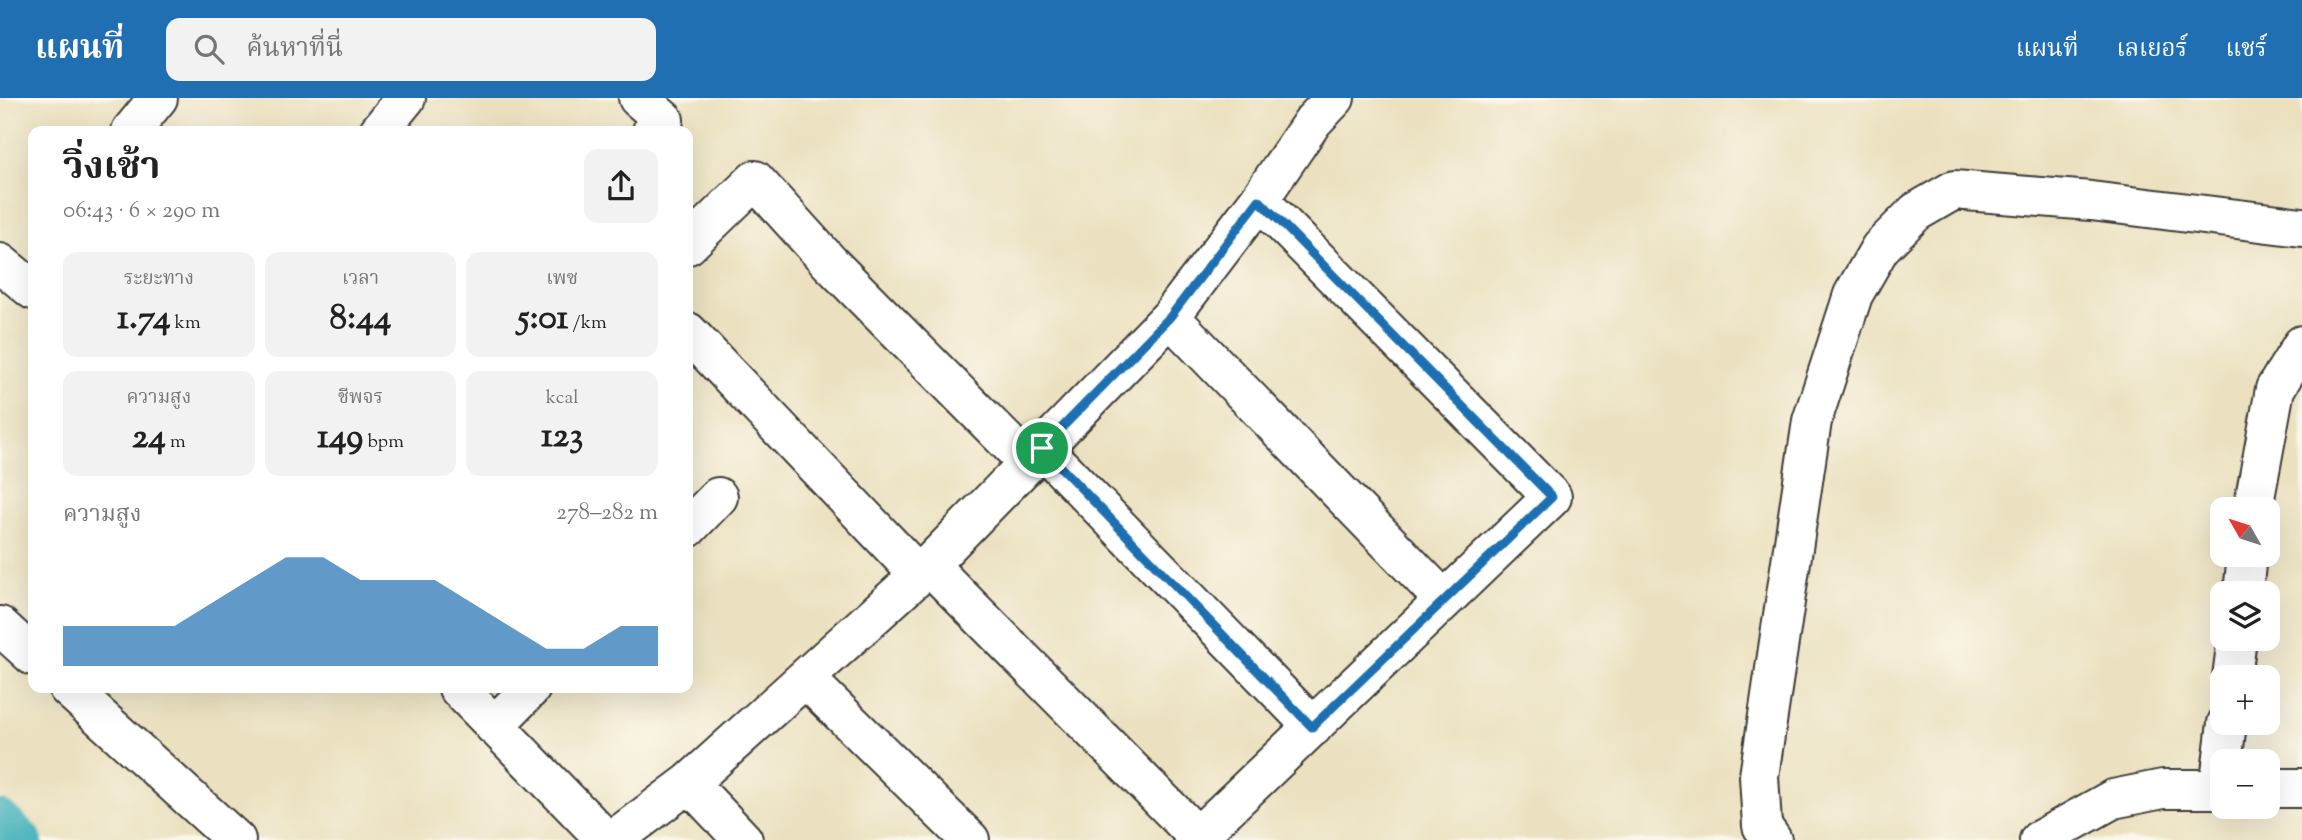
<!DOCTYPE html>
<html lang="th">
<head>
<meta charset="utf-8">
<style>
	body { margin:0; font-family:"Sorts Mill Goudy","Noto Serif Thai",serif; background:#f2f2f2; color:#222; height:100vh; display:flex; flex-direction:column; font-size:26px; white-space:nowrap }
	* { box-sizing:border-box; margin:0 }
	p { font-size:23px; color:#767676 }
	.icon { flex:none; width:38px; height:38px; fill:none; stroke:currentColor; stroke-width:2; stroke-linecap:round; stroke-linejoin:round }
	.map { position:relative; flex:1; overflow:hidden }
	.details { position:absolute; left:28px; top:28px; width:665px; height:567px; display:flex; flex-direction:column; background:#fff; border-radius:14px; box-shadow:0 7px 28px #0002 }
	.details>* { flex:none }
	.needle { width:46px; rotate:309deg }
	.controls { position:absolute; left:2210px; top:399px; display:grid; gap:14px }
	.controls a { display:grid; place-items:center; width:70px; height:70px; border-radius:14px; background:#fff; box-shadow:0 7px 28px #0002; font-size:35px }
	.pin { position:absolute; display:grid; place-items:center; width:60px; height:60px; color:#fff; margin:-30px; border:4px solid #fff; border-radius:50%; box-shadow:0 2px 7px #0007 }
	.round { display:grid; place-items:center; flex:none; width:74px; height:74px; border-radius:14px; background:#f2f2f2 }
	.head { display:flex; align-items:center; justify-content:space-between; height:119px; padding:0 35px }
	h1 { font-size:38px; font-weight:700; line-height:52px }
	.stats { display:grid; grid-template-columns:repeat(3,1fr); gap:10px; height:119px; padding:7px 35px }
	.stats div { display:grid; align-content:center; border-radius:14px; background:#f2f2f2; text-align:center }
	.stats b { font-size:35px; font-weight:700 }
	.stats small { font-size:19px; font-weight:400 }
	.stats p { font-size:19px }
	.chart { height:196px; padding:14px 35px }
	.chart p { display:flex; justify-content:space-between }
	.chart svg { width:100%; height:126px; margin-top:7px; fill:#1f6fb2; opacity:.7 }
	header { display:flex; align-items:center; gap:42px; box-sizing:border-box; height:98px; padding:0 35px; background:#1f6fb2; color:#fff }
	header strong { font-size:33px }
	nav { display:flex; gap:38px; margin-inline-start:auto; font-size:24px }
	.search { width:490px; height:63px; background:#f2f2f2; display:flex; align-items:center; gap:18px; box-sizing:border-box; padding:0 24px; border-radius:14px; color:#767676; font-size:26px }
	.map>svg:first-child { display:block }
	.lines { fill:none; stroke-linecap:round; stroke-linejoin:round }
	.canal { stroke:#40b0b9; stroke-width:35 }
	.minor-casing { stroke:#3b3a35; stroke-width:42 }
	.minor { stroke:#fff; stroke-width:38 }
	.route-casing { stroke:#fff; stroke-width:14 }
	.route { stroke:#1f6fb2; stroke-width:9 }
</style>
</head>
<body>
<header>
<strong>แผนที่</strong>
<div class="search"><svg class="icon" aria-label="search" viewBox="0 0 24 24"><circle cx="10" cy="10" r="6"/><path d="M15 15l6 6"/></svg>ค้นหาที่นี่</div>
<nav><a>แผนที่</a><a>เลเยอร์</a><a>แชร์</a></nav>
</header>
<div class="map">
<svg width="2302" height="742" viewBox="0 0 2302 742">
	<rect width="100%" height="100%" fill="#fbf7ec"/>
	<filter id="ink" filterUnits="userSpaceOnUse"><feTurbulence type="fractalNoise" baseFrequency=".0143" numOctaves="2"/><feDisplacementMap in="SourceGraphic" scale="14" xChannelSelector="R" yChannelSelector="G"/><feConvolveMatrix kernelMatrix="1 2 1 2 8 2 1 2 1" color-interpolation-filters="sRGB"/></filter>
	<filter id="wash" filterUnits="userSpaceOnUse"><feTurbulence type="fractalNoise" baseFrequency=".00686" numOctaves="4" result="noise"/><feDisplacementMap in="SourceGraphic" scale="28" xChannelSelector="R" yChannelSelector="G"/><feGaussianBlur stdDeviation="1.57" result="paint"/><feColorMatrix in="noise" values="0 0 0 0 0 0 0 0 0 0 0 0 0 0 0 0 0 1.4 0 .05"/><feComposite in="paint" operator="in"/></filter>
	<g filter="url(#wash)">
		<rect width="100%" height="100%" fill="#ebe1c0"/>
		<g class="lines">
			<path class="canal" d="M 0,719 L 25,742"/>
		</g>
	</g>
	<g filter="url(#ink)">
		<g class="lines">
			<defs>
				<path id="minor" d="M 638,0 L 664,22 L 652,33
					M 131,33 L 158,0
					M 379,33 L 406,0
					M 688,147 L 755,82 L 830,165 L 1027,364
					M 0,165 L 33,192
					M 1170,219 L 1444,502
					M 688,234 L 919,477
					M 1042,350 L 1313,629
					M 2253,411 L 2275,291 L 2302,247
					M 688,430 L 718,399
					M 928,466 L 1198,739
					M 2243,495 L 2247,457
					M 0,528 L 33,558
					M 2232,579 L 2237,541
					M 805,580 L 970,742
					M 68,590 L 236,742
					M 458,590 L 606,742
					M 494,628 L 531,590
					M 689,685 L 743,742
					M 2268,690 L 2302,690
					M 2219,691 L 2227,625
					M 613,742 L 689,685 L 919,477 L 1170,219 L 1259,102 L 1313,23 L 1335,0
					M 1194,742 L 1552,399 L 1259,102
					M 1772,742 L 1762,728 L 1759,678 L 1812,323 L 1853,197 L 1880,150 L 1916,114 L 1954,92 L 2091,103 L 2302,129
					M 2039,742 L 2113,701 L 2163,691 L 2222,691"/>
			</defs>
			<use href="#minor" class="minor-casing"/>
			<use href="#minor" class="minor"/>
		</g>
	</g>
	<g class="lines" filter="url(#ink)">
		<defs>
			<path id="route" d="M 1259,102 L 1552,399 L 1312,629 L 1042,350 L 1170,219 Z"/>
		</defs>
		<use href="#route" class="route-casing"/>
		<use href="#route" class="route"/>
	</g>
</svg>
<div class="controls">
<a><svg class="needle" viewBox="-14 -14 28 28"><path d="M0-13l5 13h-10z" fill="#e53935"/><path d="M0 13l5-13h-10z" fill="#767676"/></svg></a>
<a><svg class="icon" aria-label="layers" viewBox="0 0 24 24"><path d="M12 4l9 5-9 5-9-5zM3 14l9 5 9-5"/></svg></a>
<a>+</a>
<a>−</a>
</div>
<div class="pin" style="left:1042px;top:350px;background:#1e9e55"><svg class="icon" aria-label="arrive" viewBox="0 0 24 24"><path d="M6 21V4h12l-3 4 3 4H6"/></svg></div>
<section class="details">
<div class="head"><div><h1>วิ่งเช้า</h1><p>06:43 · 6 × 290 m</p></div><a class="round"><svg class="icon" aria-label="share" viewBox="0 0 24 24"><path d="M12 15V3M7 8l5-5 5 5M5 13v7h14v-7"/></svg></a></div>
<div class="stats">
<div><p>ระยะทาง</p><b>1.74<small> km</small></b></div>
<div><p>เวลา</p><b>8:44</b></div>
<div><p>เพซ</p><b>5:01<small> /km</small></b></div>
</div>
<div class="stats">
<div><p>ความสูง</p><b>24<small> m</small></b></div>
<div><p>ชีพจร</p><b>149<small> bpm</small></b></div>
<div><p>kcal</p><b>123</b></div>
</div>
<div class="chart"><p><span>ความสูง</span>278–282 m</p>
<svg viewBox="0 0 160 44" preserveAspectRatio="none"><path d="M0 44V30L10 30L20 30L30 30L40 22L50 14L60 6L70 6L80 14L90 14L100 14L110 22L120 30L130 38L140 38L150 30L160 30V44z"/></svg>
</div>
</section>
</div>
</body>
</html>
